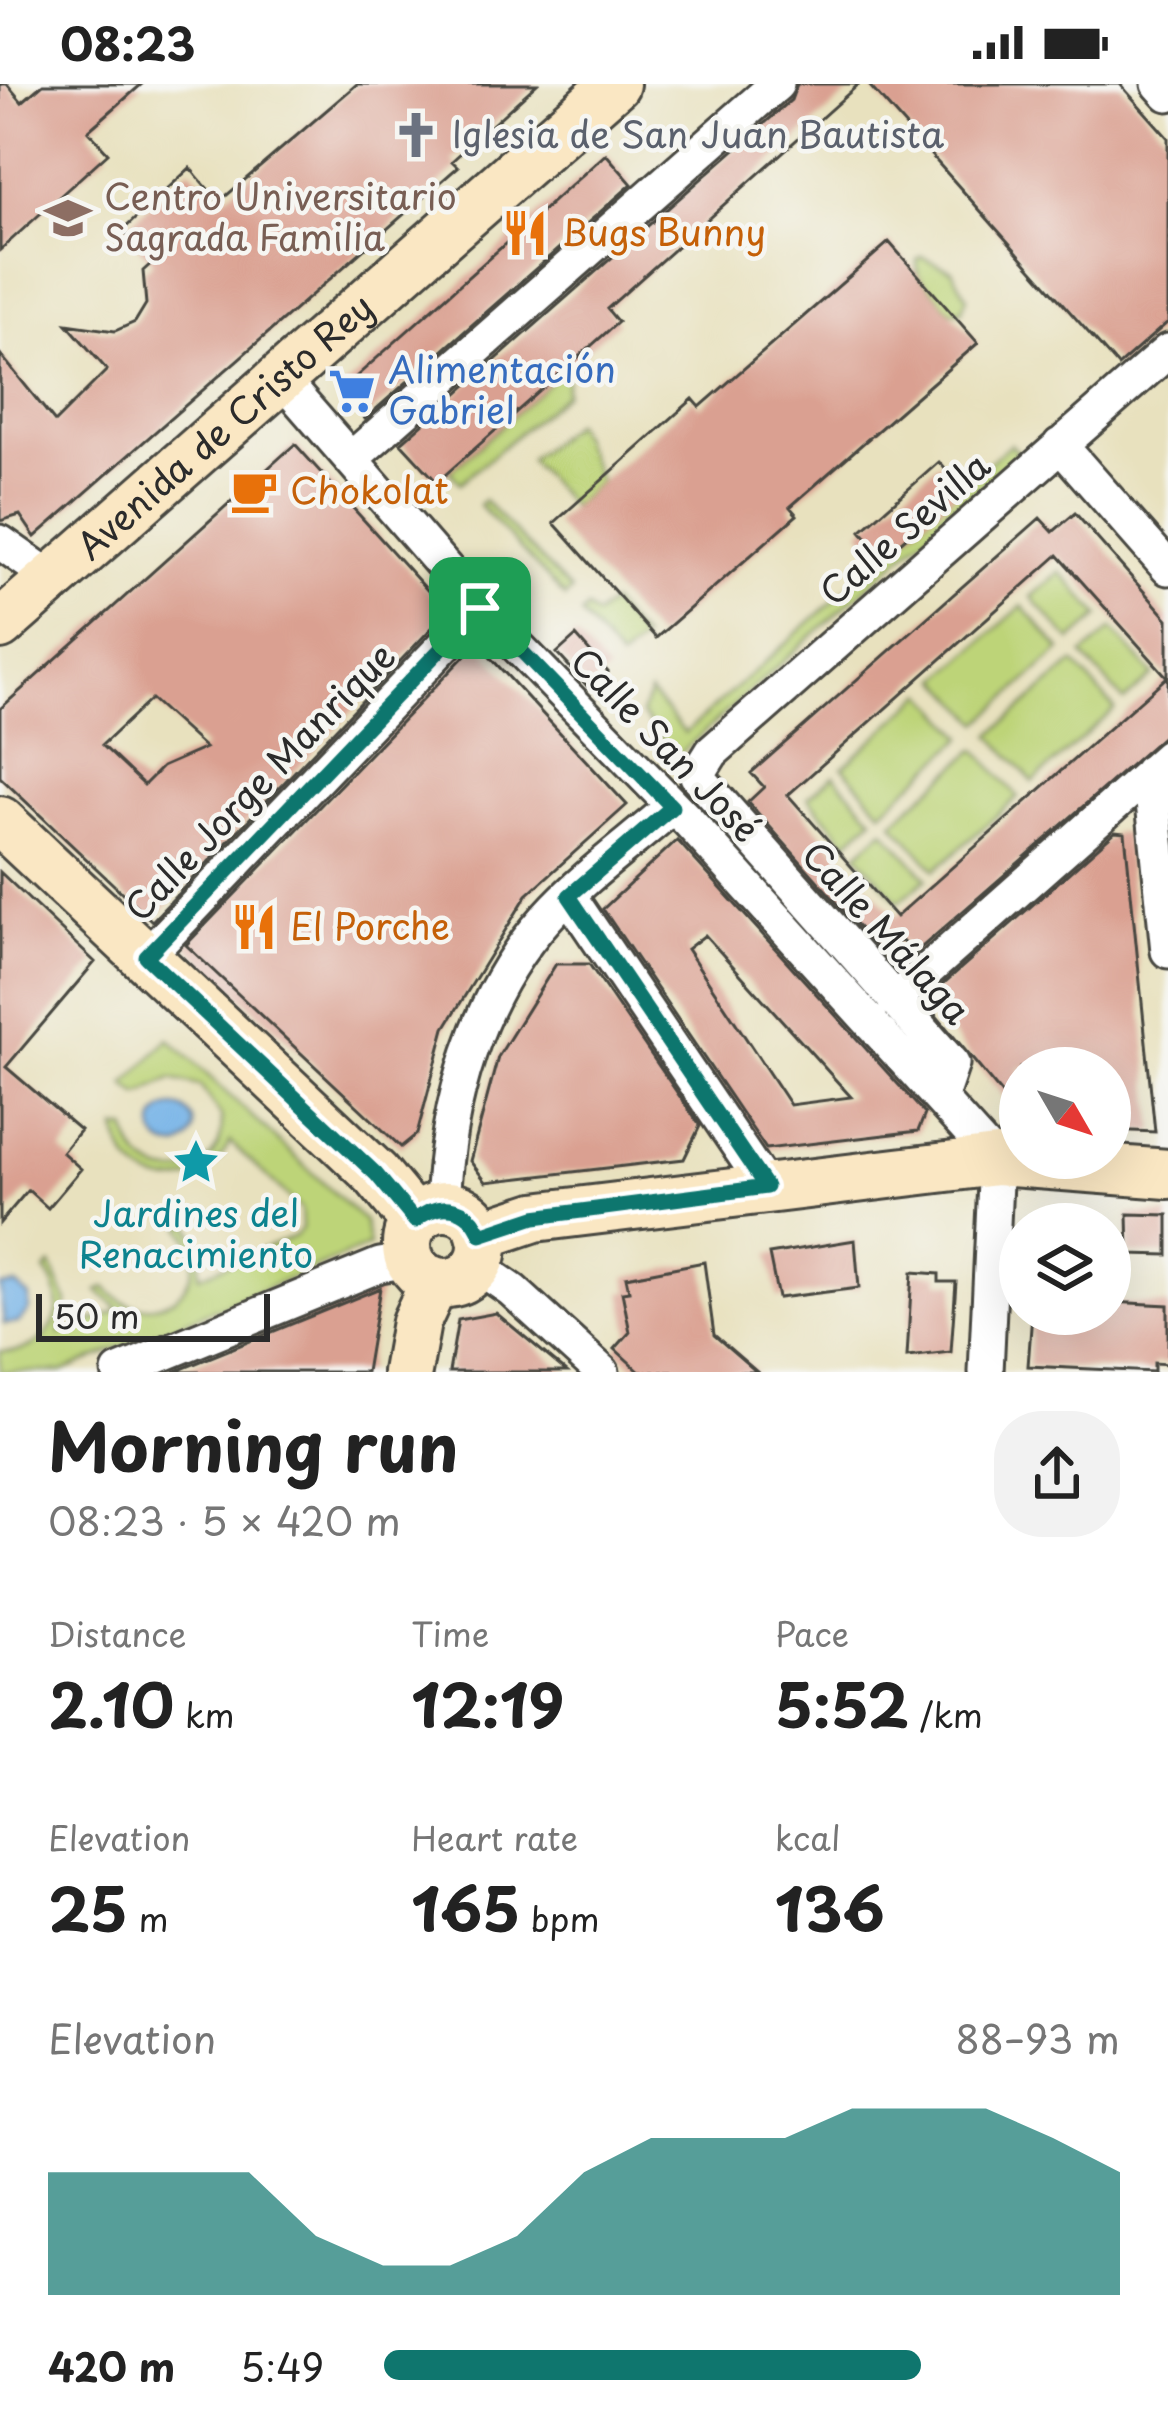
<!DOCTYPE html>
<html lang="en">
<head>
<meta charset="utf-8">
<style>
	body { margin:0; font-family:"Playpen Sans",sans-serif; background:#f2f2f2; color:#222; height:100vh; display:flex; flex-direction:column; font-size:45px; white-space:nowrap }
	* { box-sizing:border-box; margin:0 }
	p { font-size:39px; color:#767676 }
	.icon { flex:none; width:66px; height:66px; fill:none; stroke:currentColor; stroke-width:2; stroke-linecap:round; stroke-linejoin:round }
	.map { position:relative; height:1288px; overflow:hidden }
	.side { display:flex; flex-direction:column; background:#fff; flex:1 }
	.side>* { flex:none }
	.needle { width:78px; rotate:129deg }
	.tools { position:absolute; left:999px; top:963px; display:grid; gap:24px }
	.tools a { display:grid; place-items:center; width:132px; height:132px; border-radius:50%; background:#fff; box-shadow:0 12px 48px #0002; font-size:60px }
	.scale { position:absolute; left:36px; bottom:30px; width:234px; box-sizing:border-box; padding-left:12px; border:6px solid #2b2b2b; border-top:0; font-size:33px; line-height:42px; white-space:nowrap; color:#2b2b2b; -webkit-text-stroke:9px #f6f6f2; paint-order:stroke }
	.pin { position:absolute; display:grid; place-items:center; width:102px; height:102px; color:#fff; margin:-51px; border-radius:24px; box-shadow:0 6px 18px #0006 }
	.round { display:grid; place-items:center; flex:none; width:126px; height:126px; border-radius:48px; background:#f2f2f2 }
	.head { display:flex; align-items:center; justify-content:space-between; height:204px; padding:0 48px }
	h1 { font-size:66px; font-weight:700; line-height:90px }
	.metrics { display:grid; grid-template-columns:repeat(3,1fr); gap:18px; height:204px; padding:12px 48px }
	.metrics div { display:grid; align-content:center }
	.metrics b { font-size:60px; font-weight:700 }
	.metrics small { font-size:33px; font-weight:400 }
	.metrics p { font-size:33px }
	.chart { height:336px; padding:24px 48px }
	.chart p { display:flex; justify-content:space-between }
	.chart svg { width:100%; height:216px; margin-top:12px; fill:#0f766e; opacity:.7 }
	ul { padding:0 48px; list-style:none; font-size:39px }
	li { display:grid; grid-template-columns:192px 144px 1fr; align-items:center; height:90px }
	li i { height:30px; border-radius:15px; background:#0f766e }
	.status { display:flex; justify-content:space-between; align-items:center; height:84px; padding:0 60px; background:#fff; direction:ltr }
	.status svg { height:33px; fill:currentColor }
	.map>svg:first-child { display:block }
	.green { fill:#bdd478; stroke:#748052; stroke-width:3 }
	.water { fill:#75b2e7; stroke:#506e89; stroke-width:3 }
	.building { fill:#daa091; fill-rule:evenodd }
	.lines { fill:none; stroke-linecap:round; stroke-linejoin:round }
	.street-casing { stroke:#474641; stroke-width:39 }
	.secondary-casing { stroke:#474641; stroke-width:54 }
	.street { stroke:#fff; stroke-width:33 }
	.secondary { stroke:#fae7c3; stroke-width:48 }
	.route-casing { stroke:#fff; stroke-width:24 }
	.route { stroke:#0f766e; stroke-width:15 }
	.labels { text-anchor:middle; stroke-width:9; stroke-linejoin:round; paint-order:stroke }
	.worship-label { font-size:36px; fill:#5b616d; stroke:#f6f6f2; text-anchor:start }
	.education-label { font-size:36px; fill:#785e54; stroke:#f6f6f2; text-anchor:start }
	.food-label { font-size:36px; fill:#c56008; stroke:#f6f6f2; text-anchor:start }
	.shop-label { font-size:36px; fill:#366cbe; stroke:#f6f6f2; text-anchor:start }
	.street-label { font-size:36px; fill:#2b2b2b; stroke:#f6f6f2 }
	.culture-label { font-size:36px; fill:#0d838f; stroke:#f6f6f2 }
</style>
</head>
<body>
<div class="status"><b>08:23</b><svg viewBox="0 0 49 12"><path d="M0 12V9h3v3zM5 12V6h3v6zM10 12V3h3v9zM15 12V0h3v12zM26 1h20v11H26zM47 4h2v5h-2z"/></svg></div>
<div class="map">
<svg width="1168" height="1288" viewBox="0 0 1168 1288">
	<rect width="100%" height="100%" fill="#f6f6f2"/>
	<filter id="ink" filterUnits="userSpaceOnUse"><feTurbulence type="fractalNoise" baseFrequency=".00833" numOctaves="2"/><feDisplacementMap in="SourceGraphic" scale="24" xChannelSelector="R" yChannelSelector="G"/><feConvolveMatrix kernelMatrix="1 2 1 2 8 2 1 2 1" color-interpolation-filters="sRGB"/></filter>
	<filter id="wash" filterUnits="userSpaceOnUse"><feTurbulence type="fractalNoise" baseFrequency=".004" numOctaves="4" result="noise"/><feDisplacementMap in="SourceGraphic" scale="48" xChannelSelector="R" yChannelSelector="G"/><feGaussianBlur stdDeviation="2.7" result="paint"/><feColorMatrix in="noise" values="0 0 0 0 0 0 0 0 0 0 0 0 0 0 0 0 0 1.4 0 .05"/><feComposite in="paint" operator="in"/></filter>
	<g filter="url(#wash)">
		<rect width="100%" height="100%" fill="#e8e1be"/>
		<path class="green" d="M 922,173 L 952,186 L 967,213 L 961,227 L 950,227 L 918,191 L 917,176 Z
			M 568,282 L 565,310 L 460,399 L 450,388 Z
			M 574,339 L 600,398 L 572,423 L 529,376 Z
			M 1010,360 L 1018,369 L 677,672 L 641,630 L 650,609 L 685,649 Z
			M 484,416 L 571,507 L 565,513 L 479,421 Z
			M 1060,488 L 1100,532 L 1071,557 L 1031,513 Z
			M 611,519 L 642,555 L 620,576 L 581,531 L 587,525 L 596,532 Z
			M 1022,522 L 1061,566 L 980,639 L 940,595 Z
			M 1112,545 L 1153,591 L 1124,617 L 1083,571 Z
			M 1074,579 L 1115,625 L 1033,698 L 991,651 Z
			M 925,609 L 964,653 L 882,727 L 843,683 Z
			M 976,665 L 1018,713 L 935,786 L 893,738 Z
			M 834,691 L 873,734 L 847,758 L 808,713 Z
			M 884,746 L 927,794 L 899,818 L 857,770 Z
			M 169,955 L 364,1137 L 369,1162 L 61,1288 L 0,1288 L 0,1267 C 47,1273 75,1225 45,1187 L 51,1181 L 67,1217 L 60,1250 L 120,1226 L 98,1207 L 105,1203 C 125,1225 150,1229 176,1213 C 197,1191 199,1167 182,1143 L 189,1138 L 200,1162 L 199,1192 L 295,1152 L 302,1144 L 301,1125 L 230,1058 C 205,1113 126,1113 117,1045 L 127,1045 C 138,1112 231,1098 221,1032 L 200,1002 L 171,995 L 139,1012 L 125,1001 Z"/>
		<path class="water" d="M154 1043a20 20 0 1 1 40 0a20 20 0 1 1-40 0Z
			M 16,1201 L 29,1212 L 29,1226 L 18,1239 L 4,1240 L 0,1202 Z"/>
		<g id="blocks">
			<path class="building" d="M 0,0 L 7,0 L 22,18 L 43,0 L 142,0 L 88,47 L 108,69 L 0,166 Z
				M 357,0 L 537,0 L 452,77 L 458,83 L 35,453 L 20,431 L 0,437 L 0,270 L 55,338 L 107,286 L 67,240 L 115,247 L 135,238 L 146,220 L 143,187 L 153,178 L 123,146 L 190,84 L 219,118 Z
				M 797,0 L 859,0 L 607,225 L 618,238 L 437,398 L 401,359 L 791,16 Z
				M 868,0 L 1120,0 L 1168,54 L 1168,238 L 1118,282 Z
				M 606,70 L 632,100 L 365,335 L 340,307 Z
				M 889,158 L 978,259 L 790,423 L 797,431 L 656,554 L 554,439 L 693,315 L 700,323 Z
				M 295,360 L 447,528 L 152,837 L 0,693 L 0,625 ZM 151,615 L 205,664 L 162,683 L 144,701 L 102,661 Z
				M 939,378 L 962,404 L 883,473 L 861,447 Z
				M 1075,429 L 1168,535 L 1168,648 L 914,870 L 901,856 L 883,871 L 748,718 L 764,703 L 751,689 L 1040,434 L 1053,448 ZM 1058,471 L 1167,593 L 896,833 L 788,711 Z
				M 576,552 L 608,588 L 589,604 L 557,569 Z
				M 477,559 L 627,721 L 527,811 L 445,944 L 417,1050 L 401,1063 L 186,861 Z
				M 1115,748 L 1125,749 L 1155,1048 L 1110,1046 L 1110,984 L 1020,984 L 1020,1032 L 924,917 Z
				M 677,756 L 925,1030 L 918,1047 L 766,1065 L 603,825 ZM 705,851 L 851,1013 L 790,1021 L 687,865 Z
				M 0,788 L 95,878 L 6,983 L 80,1046 L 62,1068 L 81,1085 L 48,1124 L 28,1106 L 0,1139 Z
				M 556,880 L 589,880 L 700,1042 L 684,1075 L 486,1098 L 470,1077 L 498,973 Z
				M 1128,1130 L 1168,1131 L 1168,1171 L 1129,1170 Z
				M 855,1156 L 859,1204 L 778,1214 L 769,1170 Z
				M 704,1178 L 714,1251 L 757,1288 L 640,1288 L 615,1265 L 630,1248 L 622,1208 L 629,1207 L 626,1193 Z
				M 912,1188 L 939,1190 L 939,1198 L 956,1198 L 951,1268 L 907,1273 Z
				M 380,1204 L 366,1288 L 174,1288 Z
				M 1110,1218 L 1168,1221 L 1168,1280 L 1154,1279 L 1154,1288 L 1028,1282 L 1032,1230 L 1110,1230 Z
				M 496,1229 L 567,1288 L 449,1288 L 458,1236 Z"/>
		</g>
	</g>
	<g filter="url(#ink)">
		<use href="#blocks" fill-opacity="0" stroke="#474641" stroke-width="3"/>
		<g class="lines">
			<defs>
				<path id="street" d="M 1159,0 L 1168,10
					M 281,295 L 480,524 L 689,738 L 996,1077 L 986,1288
					M 1060,361 L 1168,484
					M 352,374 L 777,0
					M 0,458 L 54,496
					M 1150,688 L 1168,867
					M 569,812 L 766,1103
					M 146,873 L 480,524
					M 894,916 L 1168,673
					M 940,1015 L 952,980 L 697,692 L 712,668 L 1168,267
					M 442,1123 C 446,1020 476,912 547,833 C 583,793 631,759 672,723
					M 477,1182 L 512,1206 L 602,1288
					M 119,1288 L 380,1181 L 410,1176"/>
				<g id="secondary">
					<path id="s1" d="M 0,541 L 615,0"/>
					<path d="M 0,737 L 376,1090 L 415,1137"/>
					<circle cx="445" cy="1161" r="38"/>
					<path d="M 481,1151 L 535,1133 L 996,1077 L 1168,1090"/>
					<path d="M 407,1288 L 416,1238 L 435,1197"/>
				</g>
			</defs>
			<use href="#street" class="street-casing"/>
			<use href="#secondary" class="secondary-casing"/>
			<use href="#street" class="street"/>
			<use href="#secondary" class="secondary"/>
		</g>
	</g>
	<g class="lines" filter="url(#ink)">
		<defs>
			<path id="route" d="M 480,524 L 672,723 L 569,812 L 766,1103 L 535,1133 L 481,1151 C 469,1120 439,1116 415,1137 L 376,1090 L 146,873 Z"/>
		</defs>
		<use href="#route" class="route-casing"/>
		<use href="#route" class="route"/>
	</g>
	<defs>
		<symbol id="church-bare" viewBox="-9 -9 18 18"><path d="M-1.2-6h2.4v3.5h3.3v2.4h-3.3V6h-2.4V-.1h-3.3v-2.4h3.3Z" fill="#6b7280" stroke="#f6f6f2" stroke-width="2.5" paint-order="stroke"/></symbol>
		<symbol id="university-bare" viewBox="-9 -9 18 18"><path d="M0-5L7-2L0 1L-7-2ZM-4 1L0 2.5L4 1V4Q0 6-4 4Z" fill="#8d6e63" stroke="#f6f6f2" stroke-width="2.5" paint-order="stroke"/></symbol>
		<symbol id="restaurant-bare" viewBox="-9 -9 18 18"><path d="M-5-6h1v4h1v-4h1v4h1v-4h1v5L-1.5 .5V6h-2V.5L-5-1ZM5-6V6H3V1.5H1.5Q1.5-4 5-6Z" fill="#e8710a" stroke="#f6f6f2" stroke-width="2.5" paint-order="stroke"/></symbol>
		<symbol id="supermarket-bare" viewBox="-9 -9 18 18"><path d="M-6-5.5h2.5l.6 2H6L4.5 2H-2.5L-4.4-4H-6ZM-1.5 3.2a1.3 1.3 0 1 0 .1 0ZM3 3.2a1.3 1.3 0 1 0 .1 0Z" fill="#3f7fe0" stroke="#f6f6f2" stroke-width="2.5" paint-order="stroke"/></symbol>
		<symbol id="cafe-bare" viewBox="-9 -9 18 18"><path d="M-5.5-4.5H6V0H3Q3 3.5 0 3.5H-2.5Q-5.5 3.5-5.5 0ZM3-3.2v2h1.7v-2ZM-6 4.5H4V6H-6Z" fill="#e8710a" stroke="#f6f6f2" stroke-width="2.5" paint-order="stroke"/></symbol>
		<symbol id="sight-bare" viewBox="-9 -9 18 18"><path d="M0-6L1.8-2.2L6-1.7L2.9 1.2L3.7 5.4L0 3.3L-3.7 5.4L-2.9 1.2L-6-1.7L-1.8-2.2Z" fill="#0f9aa8" stroke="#f6f6f2" stroke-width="2.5" paint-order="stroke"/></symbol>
	</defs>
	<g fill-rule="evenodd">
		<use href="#church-bare" x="383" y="18" width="66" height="66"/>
		<use href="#university-bare" x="35" y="101" width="66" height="66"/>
		<use href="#restaurant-bare" x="492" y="116" width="66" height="66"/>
		<use href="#supermarket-bare" x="319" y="274" width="66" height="66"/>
		<use href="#cafe-bare" x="221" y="374" width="66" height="66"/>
		<use href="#restaurant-bare" x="221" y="810" width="66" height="66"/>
		<use href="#sight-bare" x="163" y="1045" width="66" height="66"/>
	</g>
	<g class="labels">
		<g class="worship-label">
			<text x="452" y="64">Iglesia de San Juan Bautista</text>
		</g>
		<g class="education-label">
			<text x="104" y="126">Centro Universitario<tspan x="104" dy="41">Sagrada Familia</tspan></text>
		</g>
		<g class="food-label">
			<text x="561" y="162">Bugs Bunny</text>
			<text x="290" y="420">Chokolat</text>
			<text x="290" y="856">El Porche</text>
		</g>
		<g class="shop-label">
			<text x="388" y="299">Alimentación<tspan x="388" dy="41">Gabriel</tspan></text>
		</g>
		<g class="street-label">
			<text dy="13" stroke="none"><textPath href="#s1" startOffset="300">Avenida de Cristo Rey</textPath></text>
			<text transform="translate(905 445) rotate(-41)" y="13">Calle Sevilla</text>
			<text transform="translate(665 661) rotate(46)" y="13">Calle San José</text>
			<text transform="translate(260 698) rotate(-46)" y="13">Calle Jorge Manrique</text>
			<text transform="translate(886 849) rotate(48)" y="13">Calle Málaga</text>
		</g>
		<g class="culture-label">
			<text x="196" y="1143">Jardines del<tspan x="196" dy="41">Renacimiento</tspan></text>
		</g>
	</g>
</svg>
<div class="tools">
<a><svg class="needle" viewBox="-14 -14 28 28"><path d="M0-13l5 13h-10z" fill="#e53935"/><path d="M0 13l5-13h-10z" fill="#767676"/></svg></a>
<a><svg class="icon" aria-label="layers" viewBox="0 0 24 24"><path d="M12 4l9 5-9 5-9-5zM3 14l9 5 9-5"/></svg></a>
</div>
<div class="scale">50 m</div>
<div class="pin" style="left:480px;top:524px;background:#1e9e55"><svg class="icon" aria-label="arrive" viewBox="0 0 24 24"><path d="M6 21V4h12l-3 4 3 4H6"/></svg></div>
</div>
<section class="side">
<div class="head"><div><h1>Morning run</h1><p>08:23 · 5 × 420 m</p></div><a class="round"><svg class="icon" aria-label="share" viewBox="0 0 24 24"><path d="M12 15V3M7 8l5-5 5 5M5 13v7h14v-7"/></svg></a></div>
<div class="metrics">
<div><p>Distance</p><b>2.10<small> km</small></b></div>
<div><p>Time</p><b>12:19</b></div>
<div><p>Pace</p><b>5:52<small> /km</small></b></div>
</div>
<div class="metrics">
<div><p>Elevation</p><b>25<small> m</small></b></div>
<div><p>Heart rate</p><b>165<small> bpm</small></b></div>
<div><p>kcal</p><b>136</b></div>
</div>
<div class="chart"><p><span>Elevation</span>88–93 m</p>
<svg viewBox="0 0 160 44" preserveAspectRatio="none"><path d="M0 44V19L10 19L20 19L30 19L40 32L50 38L60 38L70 32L80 19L90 12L100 12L110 12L120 6L130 6L140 6L150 12L160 19V44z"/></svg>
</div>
<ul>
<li><b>420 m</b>5:49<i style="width:73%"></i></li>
</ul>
</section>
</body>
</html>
